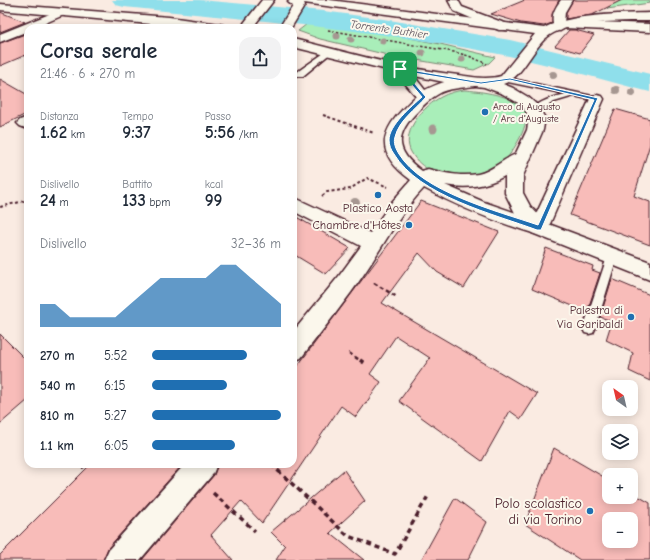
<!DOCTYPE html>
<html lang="it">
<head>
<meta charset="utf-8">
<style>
	body { margin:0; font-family:"Comic Neue",sans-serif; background:#f2f2f3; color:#1f2937; height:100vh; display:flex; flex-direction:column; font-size:15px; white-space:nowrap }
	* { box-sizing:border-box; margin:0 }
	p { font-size:13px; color:#747a83 }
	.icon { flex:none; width:22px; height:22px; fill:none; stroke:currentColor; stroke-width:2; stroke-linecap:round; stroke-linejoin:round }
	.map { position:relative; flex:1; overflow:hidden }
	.side { position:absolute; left:24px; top:24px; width:273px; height:444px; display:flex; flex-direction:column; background:#fff; border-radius:12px; box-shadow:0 2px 10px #0003 }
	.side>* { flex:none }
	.needle { width:26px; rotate:326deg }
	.buttons { position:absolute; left:602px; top:380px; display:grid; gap:8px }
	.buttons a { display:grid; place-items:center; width:36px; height:36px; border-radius:8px; background:#fff; box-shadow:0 2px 10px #0003; font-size:20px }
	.pin { position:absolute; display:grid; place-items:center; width:34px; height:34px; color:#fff; margin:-17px; border-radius:8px; box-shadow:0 2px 6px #0006 }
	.round { display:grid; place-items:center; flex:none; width:42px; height:42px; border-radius:12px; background:#f2f2f3 }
	.overview { display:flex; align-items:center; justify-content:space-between; height:68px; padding:0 16px }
	h1 { font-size:22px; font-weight:800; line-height:30px }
	.stats { display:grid; grid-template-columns:repeat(3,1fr); gap:6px; height:68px; padding:4px 16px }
	.stats div { display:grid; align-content:center }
	.stats b { font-size:17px; font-weight:800 }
	.stats small { font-size:11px; font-weight:400 }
	.stats p { font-size:11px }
	.chart { height:112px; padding:8px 16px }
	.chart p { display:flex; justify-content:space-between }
	.chart svg { width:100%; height:72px; margin-top:4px; fill:#1f6fb2; opacity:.7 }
	ul { padding:0 16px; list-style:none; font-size:13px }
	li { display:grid; grid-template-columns:64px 48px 1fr; align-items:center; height:30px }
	li i { height:10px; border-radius:5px; background:#1f6fb2 }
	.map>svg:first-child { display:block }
	.green { fill:#a9eeb9; stroke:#7a8672 }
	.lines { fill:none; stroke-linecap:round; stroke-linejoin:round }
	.river { fill:#8fdfeb; fill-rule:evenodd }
	.building { fill:#f8bcb9; stroke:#4a1f2b; fill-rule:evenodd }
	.lane-casing { stroke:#4a1f2b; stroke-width:3 }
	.street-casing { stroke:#4a1f2b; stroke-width:3 }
	.secondary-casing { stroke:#4a1f2b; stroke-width:3 }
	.path-far3 { stroke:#4a1f2b; stroke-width:1.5; stroke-dasharray:2.5 2; stroke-linecap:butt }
	.path-far2 { stroke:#4a1f2b; stroke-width:2; stroke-dasharray:3 2.5; stroke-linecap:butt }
	.path-far1 { stroke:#4a1f2b; stroke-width:2.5; stroke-dasharray:4 3; stroke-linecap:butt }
	.path { stroke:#4a1f2b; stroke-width:3.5; stroke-dasharray:5 4; stroke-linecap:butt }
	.lane { fill:#fbf7ec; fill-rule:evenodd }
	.street { fill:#fbf7ec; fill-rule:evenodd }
	.secondary { fill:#fbf7ec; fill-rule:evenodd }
	.tree { fill:#a69791 }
	.route { fill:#1f6fb2; stroke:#fff; fill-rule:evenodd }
	.poi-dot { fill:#1f6fb2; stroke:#fbf7ec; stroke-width:1.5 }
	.labels { text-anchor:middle; stroke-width:4; stroke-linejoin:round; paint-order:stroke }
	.far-poi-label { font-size:10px; fill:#4a1f2b; stroke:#fbf7ec; text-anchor:start }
	.far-water-label { font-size:11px; font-style:italic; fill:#5b4f5b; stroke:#fbf7ec }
	.poi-label { font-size:12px; fill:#4a1f2b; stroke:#fbf7ec; text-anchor:end }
	.near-poi-label { font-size:14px; fill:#4a1f2b; stroke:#fbf7ec; text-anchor:end }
</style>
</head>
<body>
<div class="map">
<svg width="650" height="560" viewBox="0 0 650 560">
	<rect width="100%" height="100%" fill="#faebe2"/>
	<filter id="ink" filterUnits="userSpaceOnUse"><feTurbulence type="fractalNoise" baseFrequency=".025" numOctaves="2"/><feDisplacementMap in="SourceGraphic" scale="8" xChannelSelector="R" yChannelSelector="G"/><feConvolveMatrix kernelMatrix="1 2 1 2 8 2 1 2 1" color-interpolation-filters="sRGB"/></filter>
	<g filter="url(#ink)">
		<path class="green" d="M 612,0 L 650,0 L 650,3 L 607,9 L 614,1 Z
			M 307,24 L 389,34 L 440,44 L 495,57 L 489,63 L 474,70 L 388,55 L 320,39 L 298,31 Z
			M 464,90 C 479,91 514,95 524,109 C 533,122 512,153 503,163 C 499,167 488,172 482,174 C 467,179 442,175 428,169 C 420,165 414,158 410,150 C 402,130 424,106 441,97 C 448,93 456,91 464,90 Z"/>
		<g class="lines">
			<path class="river" d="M 112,0 L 200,0 L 323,11 L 383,19 L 510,40 L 650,74 L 650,92 C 603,80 556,66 509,56 C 382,30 253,20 124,7 L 116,5 Z"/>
		</g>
		<path class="building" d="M 525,0 L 559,0 L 552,14 L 552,23 L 544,26 L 521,23 L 491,14 Z
			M 573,0 L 622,0 L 592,15 L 566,19 L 566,12 Z
			M 0,12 L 25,22 L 0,32 Z
			M 569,30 L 575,30 L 594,35 L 580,53 L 555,46 Z
			M 28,33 L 28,54 L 0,66 L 0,43 Z
			M 0,79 L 28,95 L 28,113 L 0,127 Z
			M 615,109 L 650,119 L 650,144 L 634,196 L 650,202 L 650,245 L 570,215 Z
			M 421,201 L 499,232 L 464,288 L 437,272 L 419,253 L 382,303 L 537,394 L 521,419 L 510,411 L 482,461 L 399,401 L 430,358 L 396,336 L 370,374 L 381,382 L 356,417 L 341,406 L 262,523 L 241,501 L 211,535 L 233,560 L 142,560 L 214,475 L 218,464 L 293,464 L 293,372 Z
			M 293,215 L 350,248 L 326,274 L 293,254 Z
			M 546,248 L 593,266 L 592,270 L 600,273 L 587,312 L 532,289 Z
			M 612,279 L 650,295 L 650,381 L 629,371 L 633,353 L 606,340 L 612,321 L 600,317 Z
			M 0,334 L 28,362 L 28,400 L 0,424 Z
			M 554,448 L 609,480 L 609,497 L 631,497 L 631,492 L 650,503 L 650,560 L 580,560 L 525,524 ZM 609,519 L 631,519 L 631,541 L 609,541 Z
			M 91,464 L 183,464 L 108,548 L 103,560 L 0,560 L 0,555 Z
			M 344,470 L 365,501 L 330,533 L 364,560 L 276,560 L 285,546 L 271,532 Z
			M 455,498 L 487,522 L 468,560 L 421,560 Z"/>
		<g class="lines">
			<defs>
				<path id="lane" d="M 327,51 L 332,52 L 303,76 L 297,76 L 297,72 Z
					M 503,77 L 597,97 L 601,99 L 597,101 L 574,96 L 554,102 L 534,113 L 530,111 C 539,101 553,97 566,94 L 503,81 Z
					M 612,253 L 616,254 L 617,257 L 595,329 L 593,333 L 589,334 L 585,333 L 583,329 L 608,254 Z"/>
				<path id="street" d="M 448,0 L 458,0 L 462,7 L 507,24 L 509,27 L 507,30 L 499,30 L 454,11 Z
					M 561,0 L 572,0 L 565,12 L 564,23 L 569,21 L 650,24 L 650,32 L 565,28 L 560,31 L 556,30 C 549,19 554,9 561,0 Z
					M 62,9 L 66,10 L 68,12 L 66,14 L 34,28 L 28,28 L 28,31 L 0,42 L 0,34 Z
					M 400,65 L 411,69 L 414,76 L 425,90 C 441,82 462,75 479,79 L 481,82 L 479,85 C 467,88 454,87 442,92 C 432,97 426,103 418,111 C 395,134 394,151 422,171 L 428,169 C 444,173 461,177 478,174 C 495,171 512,149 528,153 L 530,157 L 528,161 C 501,181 479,191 445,185 L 484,202 L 534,219 L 590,99 L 592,96 L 597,95 L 602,96 L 604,99 L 546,233 L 539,235 C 499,223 460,208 424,188 C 400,213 385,243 366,271 C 346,301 323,329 301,358 L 293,361 L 293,332 L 339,276 L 361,246 L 293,211 L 293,197 L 370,233 L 391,203 L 411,180 C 368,149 384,126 416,96 L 402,80 L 400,74 L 393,69 L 395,66 Z
					M 25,118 L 28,119 L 28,129 L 20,126 L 17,123 L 20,120 Z
					M 185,464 L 217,464 L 213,474 L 140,560 L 104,560 L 109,549 Z"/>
				<path id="secondary" d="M 262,0 L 274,0 L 256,23 L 258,28 L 246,28 L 244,23 Z
					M 290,0 L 330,0 L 544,28 C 570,14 621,14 650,13 L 650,21 C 623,21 566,20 546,38 C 531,51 521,79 503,84 L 513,88 L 528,97 L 536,104 L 545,118 L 543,130 L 523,176 L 523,193 L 530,206 L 546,223 L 650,262 L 650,280 L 532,233 L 516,215 L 505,193 L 505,176 L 527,130 L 529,118 L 525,109 L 518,103 L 503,94 L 484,87 L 444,82 L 400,73 L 293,47 L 293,39 C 347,52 403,69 458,75 C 473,77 487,80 501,76 L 535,34 L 304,3 L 305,5 L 291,28 L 279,28 L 293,6 L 288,2 Z
					M 0,4 L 169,17 L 219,24 L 223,25 L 225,28 L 193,28 L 0,10 Z"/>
			</defs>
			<use href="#lane" class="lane-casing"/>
			<use href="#street" class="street-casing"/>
			<use href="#secondary" class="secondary-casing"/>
			<path class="path-far3" d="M 328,30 L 454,52 L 469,56 L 487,64"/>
			<path class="path-far2" d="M 323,115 L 374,133
				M 322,196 L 327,192 L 350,189 L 367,178 L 388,187
				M 0,207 L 28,200"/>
			<path class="path-far1" d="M 374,283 L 397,297
				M 349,353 L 361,361"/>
			<path class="path" d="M 360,360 L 367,365
				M 81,464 L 85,470
				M 271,464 L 348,536 L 395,554 L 428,496
				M 213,493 L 255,531"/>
			<use href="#lane" class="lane"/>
			<use href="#street" class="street"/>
			<use href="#secondary" class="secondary"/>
		</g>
		<g class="tree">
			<circle cx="337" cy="36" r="3.5"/>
			<circle cx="351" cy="39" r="3.5"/>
			<circle cx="383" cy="41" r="3.5"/>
			<circle cx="422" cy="53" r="3.5"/>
			<circle cx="462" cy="59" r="3.5"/>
			<circle cx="553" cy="75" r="4"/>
			<circle cx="616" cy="90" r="4"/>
			<circle cx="632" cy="93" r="4"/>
			<circle cx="433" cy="129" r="4.5"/>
			<circle cx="355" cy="203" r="5"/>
		</g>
	</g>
	<path class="route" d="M 399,68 L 481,82 L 510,78 L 598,98 L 541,230 L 537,230 C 494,214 419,196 394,154 C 391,150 389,145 389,140 C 389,125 412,106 422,97 L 406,78 L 404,73 L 399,70 ZM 408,72 L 481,84 L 510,80 L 594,100 L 538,225 C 497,211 422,192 399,154 C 396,149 393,143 395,137 C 399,120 416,109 426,97 L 409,77 Z"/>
	<g class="poi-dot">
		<circle cx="485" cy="112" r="4"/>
		<circle cx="378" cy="195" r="4"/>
		<circle cx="409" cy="225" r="4"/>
		<circle cx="631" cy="317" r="4"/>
		<circle cx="590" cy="511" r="4"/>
	</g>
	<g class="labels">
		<g class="far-poi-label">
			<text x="493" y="110">Arco di Augusto<tspan x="493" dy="12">/ Arc d'Auguste</tspan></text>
		</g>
		<g class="far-water-label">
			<text transform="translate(389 29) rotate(8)" y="4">Torrente Buthier</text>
		</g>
		<g class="poi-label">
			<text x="378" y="212" text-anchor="middle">Plastico Aosta</text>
			<text x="401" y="229">Chambre d'Hôtes</text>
			<text x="623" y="314">Palestra di<tspan x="623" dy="14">Via Garibaldi</tspan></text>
		</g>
		<g class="near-poi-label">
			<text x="582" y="508">Polo scolastico<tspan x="582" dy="16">di via Torino</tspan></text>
		</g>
	</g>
</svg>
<div class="buttons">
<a><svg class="needle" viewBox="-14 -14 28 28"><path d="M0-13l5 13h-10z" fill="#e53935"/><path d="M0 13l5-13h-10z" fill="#747a83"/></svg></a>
<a><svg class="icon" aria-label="layers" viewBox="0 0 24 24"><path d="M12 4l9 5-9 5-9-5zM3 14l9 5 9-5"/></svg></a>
<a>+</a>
<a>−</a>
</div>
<div class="pin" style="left:400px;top:69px;background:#1e9e55"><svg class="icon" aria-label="arrive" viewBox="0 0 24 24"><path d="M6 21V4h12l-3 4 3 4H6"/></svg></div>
<section class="side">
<div class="overview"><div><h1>Corsa serale</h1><p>21:46 · 6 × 270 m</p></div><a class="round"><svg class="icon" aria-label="share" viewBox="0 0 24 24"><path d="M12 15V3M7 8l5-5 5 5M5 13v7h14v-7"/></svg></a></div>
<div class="stats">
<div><p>Distanza</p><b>1.62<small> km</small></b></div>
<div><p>Tempo</p><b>9:37</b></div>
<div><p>Passo</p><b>5:56<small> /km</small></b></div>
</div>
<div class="stats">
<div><p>Dislivello</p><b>24<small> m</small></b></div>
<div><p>Battito</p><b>133<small> bpm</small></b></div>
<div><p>kcal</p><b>99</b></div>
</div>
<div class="chart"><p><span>Dislivello</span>32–36 m</p>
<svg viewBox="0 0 160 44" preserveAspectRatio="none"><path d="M0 44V30L10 30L20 38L30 38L40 38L50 38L60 30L70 22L80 14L90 14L100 14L110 14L120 6L130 6L140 14L150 22L160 30V44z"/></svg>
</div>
<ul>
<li><b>270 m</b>5:52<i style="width:74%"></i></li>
<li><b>540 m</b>6:15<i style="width:58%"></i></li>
<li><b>810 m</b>5:27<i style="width:100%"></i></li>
<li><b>1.1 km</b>6:05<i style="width:64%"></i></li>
</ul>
</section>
</div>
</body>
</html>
